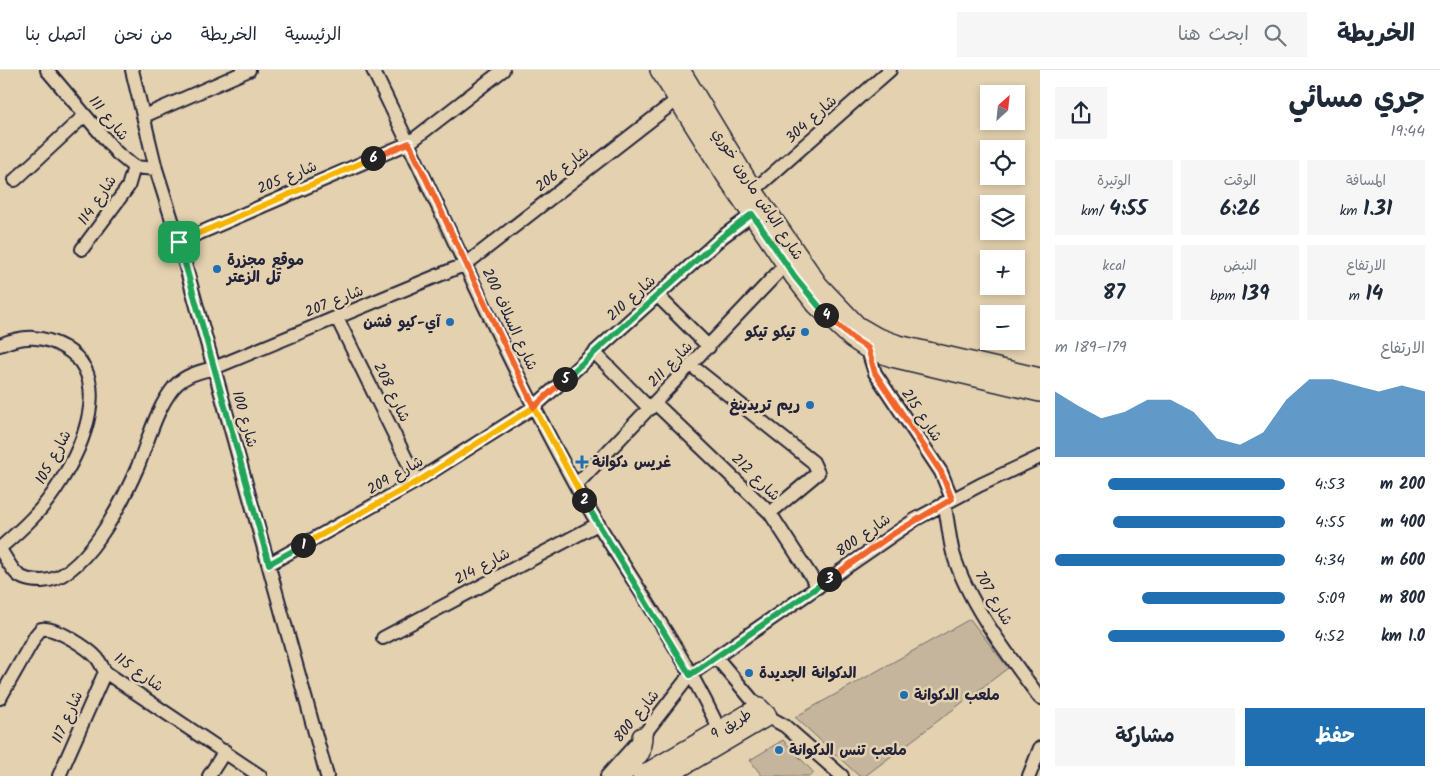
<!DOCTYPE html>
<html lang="ar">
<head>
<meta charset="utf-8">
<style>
	body { margin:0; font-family:Kalam,"Playpen Sans Arabic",sans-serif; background:#f6f6f7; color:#1f2937; direction:rtl; height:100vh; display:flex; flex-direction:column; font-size:19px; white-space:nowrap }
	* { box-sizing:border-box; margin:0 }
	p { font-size:16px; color:#747a83 }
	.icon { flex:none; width:28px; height:28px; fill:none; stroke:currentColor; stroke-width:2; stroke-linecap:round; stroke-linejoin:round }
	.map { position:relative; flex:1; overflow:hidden; direction:ltr }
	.sheet { display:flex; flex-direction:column; background:#fff; width:400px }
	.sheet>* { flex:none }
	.needle { width:32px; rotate:27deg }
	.fabs { position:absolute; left:980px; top:15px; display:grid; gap:10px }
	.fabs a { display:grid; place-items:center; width:45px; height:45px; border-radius:0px; background:#fff; box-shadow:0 2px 8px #0003; font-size:25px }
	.pin { position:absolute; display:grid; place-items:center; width:42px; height:42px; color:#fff; margin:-21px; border-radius:10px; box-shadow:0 2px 8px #0006 }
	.km { position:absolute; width:25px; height:25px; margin:-12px; border-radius:50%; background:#222; color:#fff; font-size:14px; line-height:25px; text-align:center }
	.round { display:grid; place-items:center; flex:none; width:52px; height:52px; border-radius:0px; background:#f6f6f7 }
	.headline { display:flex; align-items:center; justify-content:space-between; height:85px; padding:0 15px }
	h1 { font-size:28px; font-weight:700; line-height:38px }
	.metrics { display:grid; grid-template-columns:repeat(3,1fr); gap:8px; height:85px; padding:5px 15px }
	.metrics div { display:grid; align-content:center; border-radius:0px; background:#f6f6f7; text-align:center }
	.metrics b { font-size:21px; font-weight:700 }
	.metrics small { font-size:14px; font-weight:400 }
	.metrics p { font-size:14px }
	.chart { height:140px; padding:10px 15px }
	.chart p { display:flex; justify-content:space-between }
	.chart svg { width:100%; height:90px; margin-top:5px; fill:#1f6fb2; opacity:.7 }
	.action { display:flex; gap:10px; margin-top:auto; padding:10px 15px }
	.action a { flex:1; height:58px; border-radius:0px; background:#1f6fb2; color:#fff; font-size:20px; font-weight:700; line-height:58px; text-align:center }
	.action a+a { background:#f6f6f7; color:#1f2937 }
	ul { padding:0 15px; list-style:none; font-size:16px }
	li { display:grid; grid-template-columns:80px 60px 1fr; align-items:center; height:38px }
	li i { height:12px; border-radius:6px; background:#1f6fb2 }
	header { display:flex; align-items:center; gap:30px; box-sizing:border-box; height:70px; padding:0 25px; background:#fff; border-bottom:1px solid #e0e1e3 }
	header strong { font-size:24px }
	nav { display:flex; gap:28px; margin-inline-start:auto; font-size:18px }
	.search { width:350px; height:45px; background:#f6f6f7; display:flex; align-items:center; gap:12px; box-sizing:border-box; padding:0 18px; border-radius:0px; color:#747a83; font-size:19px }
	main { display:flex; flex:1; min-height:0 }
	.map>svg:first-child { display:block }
	.green { fill:#c4b59c; stroke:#736c6c }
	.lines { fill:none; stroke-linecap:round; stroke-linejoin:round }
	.street-casing { stroke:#22223b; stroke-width:16 }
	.secondary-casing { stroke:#22223b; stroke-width:22 }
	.street { stroke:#e3d1af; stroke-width:12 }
	.secondary { stroke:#e3d1af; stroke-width:19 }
	.split-1-casing { stroke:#fff; stroke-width:10 }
	.split-2-casing { stroke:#fff; stroke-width:10 }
	.split-3-casing { stroke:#fff; stroke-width:10 }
	.split-4-casing { stroke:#fff; stroke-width:10 }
	.split-5-casing { stroke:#fff; stroke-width:10 }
	.split-6-casing { stroke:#fff; stroke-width:10 }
	.split-7-casing { stroke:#fff; stroke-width:10 }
	.split-1 { stroke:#22a559; stroke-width:6 }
	.split-2 { stroke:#f5b400; stroke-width:6 }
	.split-3 { stroke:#22a559; stroke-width:6 }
	.split-4 { stroke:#f0652b; stroke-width:6 }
	.split-5 { stroke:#22a559; stroke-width:6 }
	.split-6 { stroke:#f0652b; stroke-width:6 }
	.split-7 { stroke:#f5b400; stroke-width:6 }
	.poi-dot { fill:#1f6fb2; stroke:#e3d1af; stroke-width:2 }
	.labels { text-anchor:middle; stroke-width:5; stroke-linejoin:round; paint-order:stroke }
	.street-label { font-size:15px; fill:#22223b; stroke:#e3d1af }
	.poi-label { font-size:15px; font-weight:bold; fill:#22223b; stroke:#e3d1af; text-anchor:start }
</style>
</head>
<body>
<header>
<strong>الخريطة</strong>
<div class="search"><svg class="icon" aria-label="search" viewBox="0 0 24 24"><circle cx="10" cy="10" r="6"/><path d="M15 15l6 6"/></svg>ابحث هنا</div>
<nav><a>الرئيسية</a><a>الخريطة</a><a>من نحن</a><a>اتصل بنا</a></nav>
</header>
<main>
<section class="sheet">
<div class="headline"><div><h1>جري مسائي</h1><p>19:44</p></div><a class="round"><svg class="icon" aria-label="share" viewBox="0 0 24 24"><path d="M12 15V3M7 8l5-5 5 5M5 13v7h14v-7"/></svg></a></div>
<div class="metrics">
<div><p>المسافة</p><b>1.31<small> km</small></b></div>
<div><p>الوقت</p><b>6:26</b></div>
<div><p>الوتيرة</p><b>4:55<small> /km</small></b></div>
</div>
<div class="metrics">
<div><p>الارتفاع</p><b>14<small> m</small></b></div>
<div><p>النبض</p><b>139<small> bpm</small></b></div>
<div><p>kcal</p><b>87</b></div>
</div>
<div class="chart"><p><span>الارتفاع</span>179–189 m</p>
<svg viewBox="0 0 160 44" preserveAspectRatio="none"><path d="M0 44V12L10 19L20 25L30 22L40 16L50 16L60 22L70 35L80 38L90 32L100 16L110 6L120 6L130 9L140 12L150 9L160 12V44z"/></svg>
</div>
<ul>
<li><b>200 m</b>4:53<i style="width:77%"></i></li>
<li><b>400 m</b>4:55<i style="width:75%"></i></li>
<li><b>600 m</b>4:34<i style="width:100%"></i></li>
<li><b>800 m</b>5:09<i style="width:62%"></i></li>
<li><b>1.0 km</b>4:52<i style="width:77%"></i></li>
</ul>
<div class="action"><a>حفظ</a><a>مشاركة</a></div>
</section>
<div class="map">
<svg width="1040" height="706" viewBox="0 0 1040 706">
	<rect width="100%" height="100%" fill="#e3d1af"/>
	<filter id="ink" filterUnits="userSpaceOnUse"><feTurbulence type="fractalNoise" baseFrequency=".02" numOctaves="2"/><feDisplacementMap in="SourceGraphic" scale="10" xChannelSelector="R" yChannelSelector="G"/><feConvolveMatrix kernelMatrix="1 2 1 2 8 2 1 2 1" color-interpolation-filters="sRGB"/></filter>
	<g filter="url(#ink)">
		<path class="green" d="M 970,549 L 1008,598 L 865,706 L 859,706 L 795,647 Z
			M 783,670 L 814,703 L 810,706 L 762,706 L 750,690 Z"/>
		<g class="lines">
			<defs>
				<path id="street" d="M 47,0 L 117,83 L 134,97 L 156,99
					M 132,0 L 156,99 L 179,172 L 327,706
					M 373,0 C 441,138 501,281 576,416 C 623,501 684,579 723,668
					M 144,46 L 249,0
					M 15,110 L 85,45
					M 753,121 L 890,0
					M 179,172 L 409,73 L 503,0
					M 82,179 L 128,117 L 134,97
					M 658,226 L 709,277
					M 337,248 L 417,411
					M 0,275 C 23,265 43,265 65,278 C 114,308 82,378 59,414 C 44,439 22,459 0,478
					M 867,278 L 875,303 L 941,402 L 952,429
					M 595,283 L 650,339
					M 692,296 L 813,392 L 818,403 L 770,443
					M 655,333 L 770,443 L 818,517
					M 576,415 L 786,194
					M 944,433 C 948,450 949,467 953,483 C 968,534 1009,586 1040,628
					M 0,479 C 5,487 10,497 17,504 C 23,510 33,511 42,511 C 84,510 123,431 138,396 C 148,371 156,339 174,317 C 185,305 198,302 214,298 L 466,194 L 678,29
					M 269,494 L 417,411 L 534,337 L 722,167 L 752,145
					M 383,568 L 598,454
					M 716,587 L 759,638
					M 0,628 L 36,565 L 41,559 C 55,556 88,578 97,588 C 100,592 103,598 105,602 L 260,706
					M 767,646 L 785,656 L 842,706
					M 59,706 L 105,602
					M 209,706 L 225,681
					M 607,706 L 642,667 L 690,605 L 916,449 L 980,415 L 1040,387
					M 1029,706 L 1040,678"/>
				<path id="secondary" d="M 660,0 L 725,104 L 795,207 L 816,234 L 852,268 L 867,278 L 892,287 L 1040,322
					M 680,0 L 753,121 L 818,215 L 857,256 L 876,267 L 898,275 L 1040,308
					M 621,706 L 640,682 L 642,667
					M 642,706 L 759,638 L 767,646 L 665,706"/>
			</defs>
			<use href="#street" class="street-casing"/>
			<use href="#secondary" class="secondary-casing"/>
			<use href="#street" class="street"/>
			<use href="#secondary" class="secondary"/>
		</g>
	</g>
	<g class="lines" filter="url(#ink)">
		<defs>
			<path id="split-1" d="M 179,172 L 269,494 L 303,475"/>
			<path id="split-2" d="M 303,475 L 417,412 L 534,337 L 584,430"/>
			<path id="split-3" d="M 584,430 L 690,605 L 829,509"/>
			<path id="split-4" d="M 826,245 L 852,268 L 868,278 L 875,303 L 941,402 L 952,429 L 893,464 L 829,509"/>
			<path id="split-5" d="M 565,309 L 722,167 L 752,144 L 795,207 L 826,245"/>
			<path id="split-6" d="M 373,88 L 409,73 L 534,337 L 565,309"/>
			<path id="split-7" d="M 179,172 L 373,88"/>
		</defs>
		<use href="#split-1" class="split-1-casing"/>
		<use href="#split-2" class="split-2-casing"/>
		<use href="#split-3" class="split-3-casing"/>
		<use href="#split-4" class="split-4-casing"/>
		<use href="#split-5" class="split-5-casing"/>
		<use href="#split-6" class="split-6-casing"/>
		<use href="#split-7" class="split-7-casing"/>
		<use href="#split-1" class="split-1"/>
		<use href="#split-2" class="split-2"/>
		<use href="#split-3" class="split-3"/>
		<use href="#split-4" class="split-4"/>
		<use href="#split-5" class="split-5"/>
		<use href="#split-6" class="split-6"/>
		<use href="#split-7" class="split-7"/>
	</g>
	<g class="poi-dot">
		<circle cx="217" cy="199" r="5"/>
		<circle cx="450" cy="252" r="5"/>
		<circle cx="805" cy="262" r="5"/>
		<circle cx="810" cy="335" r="5"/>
		<path d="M579.5 384.5h5v5h5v5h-5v5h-5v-5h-5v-5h5z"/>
		<circle cx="749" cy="603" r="5"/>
		<circle cx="904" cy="625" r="5"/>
		<circle cx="779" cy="680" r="5"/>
	</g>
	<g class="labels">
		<g class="street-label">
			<text transform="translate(109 48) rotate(50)" y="5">شارع 111</text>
			<text transform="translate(811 49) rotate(-42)" y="5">شارع 304</text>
			<text transform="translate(562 99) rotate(-38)" y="5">شارع 206</text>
			<text transform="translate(287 107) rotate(-23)" y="5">شارع 205</text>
			<text transform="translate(758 124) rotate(57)" y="5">شارع الباش مارون خوري</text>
			<text transform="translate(97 130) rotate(-56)" y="5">شارع 114</text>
			<text transform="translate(631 228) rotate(-42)" y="5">شارع 210</text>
			<text transform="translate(334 231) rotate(-22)" y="5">شارع 207</text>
			<text transform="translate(510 249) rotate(65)" y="5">200 شارع السلاف</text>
			<text transform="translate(670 294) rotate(-46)" y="5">شارع 211</text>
			<text transform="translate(392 322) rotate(64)" y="5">شارع 208</text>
			<text transform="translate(922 345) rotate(56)" y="5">شارع 215</text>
			<text transform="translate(245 349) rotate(74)" y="5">شارع 100</text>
			<text transform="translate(53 387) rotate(-62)" y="5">شارع 105</text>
			<text transform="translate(395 405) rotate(-30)" y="5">شارع 209</text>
			<text transform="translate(756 407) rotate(44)" y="5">شارع 212</text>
			<text transform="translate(863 465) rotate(-35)" y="5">800 شارع</text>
			<text transform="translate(482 496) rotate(-28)" y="5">شارع 214</text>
			<text transform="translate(994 528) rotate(60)" y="5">شارع 707</text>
			<text transform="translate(139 602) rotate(35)" y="5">شارع 115</text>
			<text transform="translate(636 646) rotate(-51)" y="5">شارع 800</text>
			<text transform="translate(67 647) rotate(-66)" y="5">شارع 117</text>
			<text transform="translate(731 654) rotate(-31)" y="5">9 طريق</text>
		</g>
		<g class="poi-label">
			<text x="227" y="195">موقع مجزرة<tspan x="227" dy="17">تل الزعتر</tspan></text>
			<text x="440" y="257" text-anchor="end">آي-كيو فشن</text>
			<text x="795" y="267" text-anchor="end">تيكو تيكو</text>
			<text x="800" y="340" text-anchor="end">ريم تريدينغ</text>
			<text x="592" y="397">غريس دكوانة</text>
			<text x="759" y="608">الدكوانة الجديدة</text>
			<text x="914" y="630">ملعب الدكوانة</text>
			<text x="789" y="685">ملعب تنس الدكوانة</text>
		</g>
	</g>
</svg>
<div class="fabs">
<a><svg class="needle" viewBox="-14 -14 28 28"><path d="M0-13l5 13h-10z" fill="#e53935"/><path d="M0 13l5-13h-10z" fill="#747a83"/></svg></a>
<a><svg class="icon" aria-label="locate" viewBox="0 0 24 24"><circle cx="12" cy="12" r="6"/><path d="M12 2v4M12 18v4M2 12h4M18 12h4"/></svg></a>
<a><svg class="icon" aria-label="layers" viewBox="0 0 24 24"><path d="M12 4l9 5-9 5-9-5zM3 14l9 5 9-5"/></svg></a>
<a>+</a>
<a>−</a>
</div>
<div class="pin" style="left:179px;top:172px;background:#1e9e55"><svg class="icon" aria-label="arrive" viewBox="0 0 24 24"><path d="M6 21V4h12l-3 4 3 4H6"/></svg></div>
<b class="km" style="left:303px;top:475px">1</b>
<b class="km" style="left:584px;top:430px">2</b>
<b class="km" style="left:829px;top:509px">3</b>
<b class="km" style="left:826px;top:245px">4</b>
<b class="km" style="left:565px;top:309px">5</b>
<b class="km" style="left:373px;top:88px">6</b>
</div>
</main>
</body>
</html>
